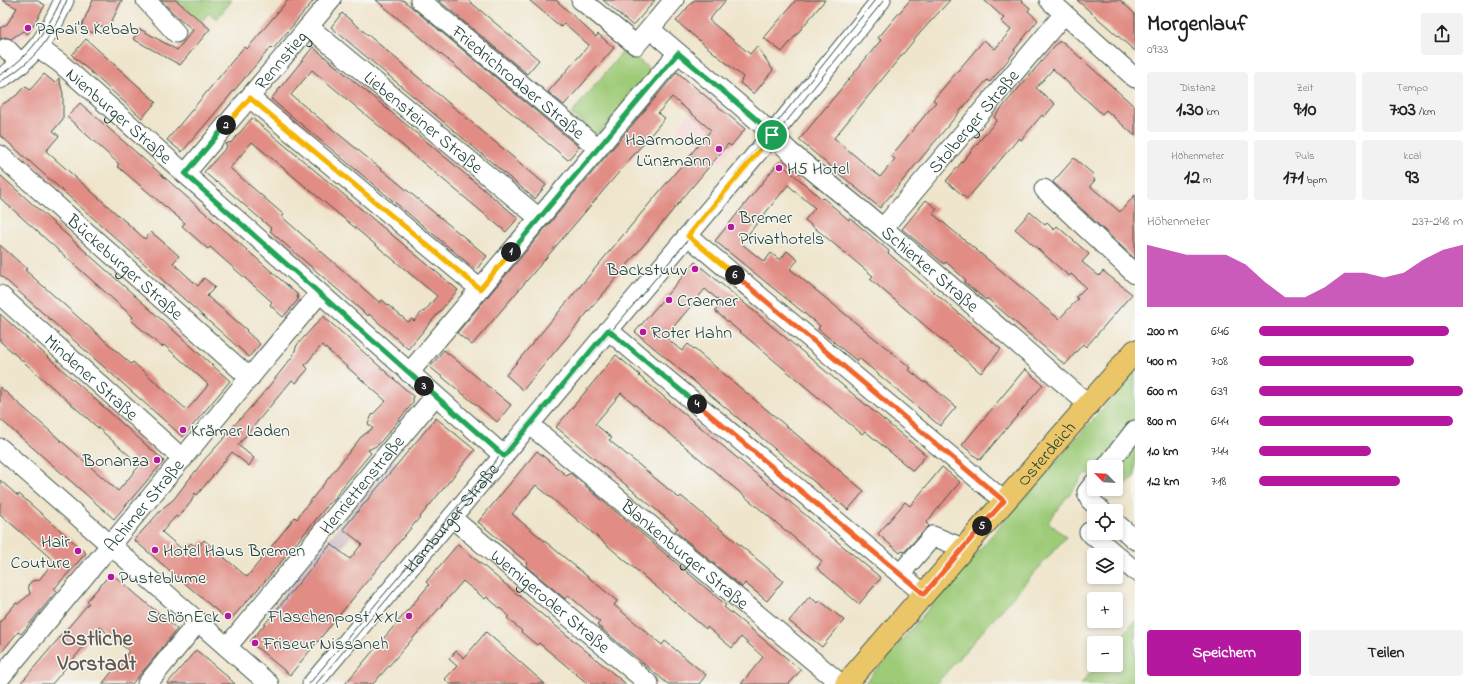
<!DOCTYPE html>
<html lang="de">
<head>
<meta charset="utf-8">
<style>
	body { margin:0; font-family:"Indie Flower",sans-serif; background:#f2f2f2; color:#202124; height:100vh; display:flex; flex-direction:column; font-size:15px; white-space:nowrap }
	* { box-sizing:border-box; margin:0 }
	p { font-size:13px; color:#757577 }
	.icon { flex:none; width:22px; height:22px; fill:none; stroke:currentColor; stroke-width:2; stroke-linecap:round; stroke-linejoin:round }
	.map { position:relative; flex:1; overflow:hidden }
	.panel { display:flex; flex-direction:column; background:#fff; width:340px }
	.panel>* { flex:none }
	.needle { width:26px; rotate:294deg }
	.tools { position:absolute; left:1087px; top:460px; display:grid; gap:8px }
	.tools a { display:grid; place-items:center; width:36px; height:36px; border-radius:4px; background:#fff; box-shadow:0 2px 6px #0003; font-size:20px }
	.pin { position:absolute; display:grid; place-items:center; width:34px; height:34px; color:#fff; margin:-17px; border:2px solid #fff; border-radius:50%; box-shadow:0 1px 4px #0007 }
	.km { position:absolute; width:20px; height:20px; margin:-10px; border-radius:50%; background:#222; color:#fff; font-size:11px; line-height:20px; text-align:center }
	.round { display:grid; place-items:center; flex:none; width:42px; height:42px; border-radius:4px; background:#f2f2f2 }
	.overview { display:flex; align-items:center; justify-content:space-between; height:68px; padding:0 12px }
	h1 { font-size:22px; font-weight:800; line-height:30px }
	.stats { display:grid; grid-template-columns:repeat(3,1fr); gap:6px; height:68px; padding:4px 12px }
	.stats div { display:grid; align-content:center; border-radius:4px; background:#f2f2f2; text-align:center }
	.stats b { font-size:20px; font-weight:800 }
	.stats small { font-size:11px; font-weight:400 }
	.stats p { font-size:11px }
	.chart { height:112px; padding:8px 12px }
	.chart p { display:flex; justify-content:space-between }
	.chart svg { width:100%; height:72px; margin-top:4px; fill:#b5179e; opacity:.7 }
	.cta { display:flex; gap:8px; margin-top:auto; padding:8px 12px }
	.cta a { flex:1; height:46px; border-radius:4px; background:#b5179e; color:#fff; font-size:16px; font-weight:800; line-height:46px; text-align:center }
	.cta a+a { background:#f2f2f2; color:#202124 }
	ul { padding:0 12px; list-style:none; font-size:13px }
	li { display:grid; grid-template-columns:64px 48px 1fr; align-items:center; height:30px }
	li i { height:10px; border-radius:5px; background:#b5179e }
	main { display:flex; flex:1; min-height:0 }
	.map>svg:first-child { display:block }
	.built { fill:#f7cfd5 }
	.industrial { fill:#d2bdc8 }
	.green { fill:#9ecb78; stroke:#5e8456 }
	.building { fill:#e18d85; fill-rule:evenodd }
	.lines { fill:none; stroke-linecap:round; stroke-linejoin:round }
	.minor-casing { stroke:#3e564b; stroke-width:21 }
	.major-casing { stroke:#3e564b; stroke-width:24 }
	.minor { stroke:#fff; stroke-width:19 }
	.major { stroke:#ebc669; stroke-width:22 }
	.tram { stroke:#1f3d34; stroke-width:1 }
	.split-1-casing { stroke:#fff; stroke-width:8 }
	.split-2-casing { stroke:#fff; stroke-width:8 }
	.split-3-casing { stroke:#fff; stroke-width:8 }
	.split-4-casing { stroke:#fff; stroke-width:8 }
	.split-5-casing { stroke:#fff; stroke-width:8 }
	.split-6-casing { stroke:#fff; stroke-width:8 }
	.split-7-casing { stroke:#fff; stroke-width:8 }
	.split-1 { stroke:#22a559; stroke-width:5 }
	.split-2 { stroke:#f5b400; stroke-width:5 }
	.split-3 { stroke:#22a559; stroke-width:5 }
	.split-4 { stroke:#22a559; stroke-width:5 }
	.split-5 { stroke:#f0652b; stroke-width:5 }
	.split-6 { stroke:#f0652b; stroke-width:5 }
	.split-7 { stroke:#f5b400; stroke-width:5 }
	.poi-dot { fill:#b5179e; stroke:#f6f6f2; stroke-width:1.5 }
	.labels { text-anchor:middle; stroke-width:3; stroke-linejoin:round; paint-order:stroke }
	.poi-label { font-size:18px; fill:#1f3d34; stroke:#f6f6f2; text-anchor:start }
	.street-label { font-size:18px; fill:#1f3d34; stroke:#f6f6f2 }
	.district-label { font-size:22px; font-weight:bold; fill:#635950; stroke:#f6f6f2 }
</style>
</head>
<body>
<main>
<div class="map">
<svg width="1135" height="684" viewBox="0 0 1135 684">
	<rect width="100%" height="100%" fill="#f6f6f2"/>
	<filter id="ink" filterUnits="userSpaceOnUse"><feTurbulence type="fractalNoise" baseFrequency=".025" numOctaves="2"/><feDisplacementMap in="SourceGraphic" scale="8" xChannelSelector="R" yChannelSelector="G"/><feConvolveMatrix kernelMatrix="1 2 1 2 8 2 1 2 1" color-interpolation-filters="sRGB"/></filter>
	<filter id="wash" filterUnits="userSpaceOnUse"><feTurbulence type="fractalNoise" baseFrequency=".012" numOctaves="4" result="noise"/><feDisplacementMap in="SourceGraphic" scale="16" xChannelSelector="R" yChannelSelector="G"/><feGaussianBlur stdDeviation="0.9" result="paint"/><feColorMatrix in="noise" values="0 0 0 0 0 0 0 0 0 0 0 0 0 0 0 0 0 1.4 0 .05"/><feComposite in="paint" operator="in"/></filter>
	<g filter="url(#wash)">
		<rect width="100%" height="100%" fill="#efe5cc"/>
		<path class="built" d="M 0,19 L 29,34 L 0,56 Z
			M 705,93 L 747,128 L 746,131 L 719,163 L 677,128 Z"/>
		<path class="industrial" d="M 394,460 L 409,472 L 376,507 L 292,607 L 281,627 L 267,614 Z"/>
		<path class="green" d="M 176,0 L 232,0 L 217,19 L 209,13 L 201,22 Z
			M 625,49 L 652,71 L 597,136 L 571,114 Z
			M 1135,372 L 1135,475 L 1114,498 L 1107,489 L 1116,489 L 1116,467 L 1094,467 L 1094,478 L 1086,472 L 1048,522 L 1066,537 L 936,684 L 864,684 L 1023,499 Z
			M 1135,620 L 1135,684 L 1081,684 L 1097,665 L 1116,665 L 1116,643 Z"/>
		<g id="blocks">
			<path class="building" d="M 2,0 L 36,0 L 45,5 L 28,34 L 23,31 L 11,39 L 4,37 L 0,39 L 0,28 L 7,24 L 17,8 Z
				M 93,0 L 122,0 L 108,29 L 97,24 L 93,33 L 81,27 Z
				M 161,0 L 176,0 L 210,29 L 180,65 L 133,39 L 140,29 L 177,50 L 193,30 L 172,12 Z
				M 288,0 L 314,0 L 273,49 L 271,47 L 182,152 L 167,140 L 244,47 L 247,49 Z
				M 376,0 L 403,0 L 579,147 L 568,160 Z
				M 438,0 L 468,0 L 539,60 L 527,74 Z
				M 529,0 L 556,0 L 596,37 L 598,34 L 614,48 L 564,105 L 548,92 L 589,45 L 564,23 L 561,27 Z
				M 603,0 L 655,0 L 633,26 Z
				M 694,0 L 726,0 L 709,20 L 750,54 L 757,46 L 773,70 L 754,94 L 740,83 L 743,77 L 676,21 Z
				M 796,0 L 825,0 L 782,52 L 764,38 Z
				M 910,0 L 950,0 L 920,33 L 834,138 L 880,177 L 895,159 L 891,156 L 936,102 L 933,100 L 984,40 L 995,49 L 1011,30 L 1001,21 L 1004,18 L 984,0 L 1021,0 L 1030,8 L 1028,11 L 1038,20 L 1014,50 L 1015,51 L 1008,60 L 990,82 L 987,80 L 971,98 L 880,208 L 799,140 L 881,40 L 878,38 Z
				M 1077,0 L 1120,0 L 1135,14 L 1135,51 Z
				M 342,13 L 546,185 L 535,199 L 331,27 Z
				M 86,39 L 156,102 L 142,118 L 72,55 Z
				M 1058,42 L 1063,42 L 1135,107 L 1135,136 L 1106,110 L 1102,114 L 1053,69 L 1036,88 L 1055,104 L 1044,117 L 1042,115 L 1021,140 L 1019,138 L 967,199 L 946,181 L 997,120 L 994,117 Z
				M 313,47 L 518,218 L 506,232 L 312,70 L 291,95 L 487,256 L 476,270 L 271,99 Z
				M 677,72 L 745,129 L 731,146 L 728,144 L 523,390 L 506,375 L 711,130 L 672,97 L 658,113 L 665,118 L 472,345 L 457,333 Z
				M 44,74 L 55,83 L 59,78 L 63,94 L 63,119 L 53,131 L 59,136 L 46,151 L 145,239 L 151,232 L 169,247 L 179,256 L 173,263 L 198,286 L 204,278 L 215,287 L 207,296 L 247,330 L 246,331 L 260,344 L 249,357 L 0,135 L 0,106 L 17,95 L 25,86 L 30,90 Z
				M 80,103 L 297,294 L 298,300 L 283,317 L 270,305 L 272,302 L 210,247 L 208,249 L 182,226 L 185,223 L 117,166 L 119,164 L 67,117 Z
				M 252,118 L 458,290 L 408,349 L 369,314 L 368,316 L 270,231 L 272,229 L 218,182 L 217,183 L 204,172 L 227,147 L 225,144 L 232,142 ZM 252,142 L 437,296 L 424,312 L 423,311 L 414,321 L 412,319 L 408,322 L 382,300 L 380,303 L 282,217 L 284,215 L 230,168 Z
				M 1074,158 L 1094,175 L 1092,177 L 1095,180 L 1090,186 L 1120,212 L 1135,195 L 1135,259 L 1053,182 Z
				M 779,162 L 822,199 L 823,198 L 849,220 L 850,218 L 889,251 L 888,253 L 1001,349 L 981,373 L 870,279 L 873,276 L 805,220 L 815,208 L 788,185 L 741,243 L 764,262 L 771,253 L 780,260 L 787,251 L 798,260 L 790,269 L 911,368 L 909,370 L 925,383 L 926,382 L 956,407 L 940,426 L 859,358 L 857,361 L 818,329 L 820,326 L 715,241 Z
				M 0,175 L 230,381 L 183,437 L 0,275 L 0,245 L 27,269 L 25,270 L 122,356 L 131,364 L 133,362 L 187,410 L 206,388 L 208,384 L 164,345 L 162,347 L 140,328 L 131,320 L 133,317 L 0,198 Z
				M 926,200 L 937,209 L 933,214 L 1059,319 L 1078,299 L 1076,297 L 1086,287 L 1071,274 L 1069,276 L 1015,229 L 1030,212 L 1045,225 L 1047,223 L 1054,230 L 1057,226 L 1089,254 L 1082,262 L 1099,276 L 1103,271 L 1132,294 L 1086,347 L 1083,344 L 1065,365 L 987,298 L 986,300 L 964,282 L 966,280 L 946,262 L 944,264 L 902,229 Z
				M 695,262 L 926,455 L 913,471 L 865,431 L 862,434 L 715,311 L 722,303 L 705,289 L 665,337 L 682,351 L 688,344 L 864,491 L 848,510 L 635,332 Z
				M 0,314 L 164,461 L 114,519 L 0,419 L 0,387 L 118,491 L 140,465 L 0,341 Z
				M 323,316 L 413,396 L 413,403 L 378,445 L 368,450 L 371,453 L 340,490 L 334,500 L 326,505 L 327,506 L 267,579 L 229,621 L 134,540 L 164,507 L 173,500 L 205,459 L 227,435 L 226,434 L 261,396 L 293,356 L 297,345 ZM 322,345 L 386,401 L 372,415 L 368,424 L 373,428 L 361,437 L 300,514 L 297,519 L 295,517 L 247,577 L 204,540 L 197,548 L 191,543 L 184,551 L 162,532 L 176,516 L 178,518 L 191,502 L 195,493 L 197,495 L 232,452 L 249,466 L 254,458 L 238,445 L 292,380 L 296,383 L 308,369 L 305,365 Z
				M 444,350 L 511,405 L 497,422 L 430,367 Z
				M 616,355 L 640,375 L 639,376 L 881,578 L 859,604 L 817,568 L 822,561 L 621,393 L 595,424 L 612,438 L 609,440 L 679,498 L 681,496 L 783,581 L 767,601 L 745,583 L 742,587 L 675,531 L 678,528 L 556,427 Z
				M 1025,369 L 1043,385 L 980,460 L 962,445 Z
				M 436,418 L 475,450 L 290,675 L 250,642 L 331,544 L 350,559 L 362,544 L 343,529 Z
				M 537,451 L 567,476 L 570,473 L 726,605 L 724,607 L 801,670 L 789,684 L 741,684 L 763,657 L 741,637 L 732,648 L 707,627 L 706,629 L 536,485 L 512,514 L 617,601 L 614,605 L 662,645 L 665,641 L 706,675 L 699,684 L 668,684 L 597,625 L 600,622 L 568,595 L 565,599 L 526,566 L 528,563 L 478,522 Z
				M 942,467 L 960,482 L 926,523 L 929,526 L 904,552 L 902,551 L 900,553 L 878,534 L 905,502 L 910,506 Z
				M 0,480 L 18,496 L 19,494 L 86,553 L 54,589 L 57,591 L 21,634 L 18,632 L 0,654 L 0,622 L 16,603 L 18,604 L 30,594 L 28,585 L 32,581 L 39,580 L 54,561 L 0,514 Z
				M 458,544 L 493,574 L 626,684 L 588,684 L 539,643 L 537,645 L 521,632 L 522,631 L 507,618 L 509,616 L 487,597 L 485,599 L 463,581 L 373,684 L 345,684 L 429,585 L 426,582 Z
				M 111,573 L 177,629 L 155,657 L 132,684 L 102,684 L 129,651 L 100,627 L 52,684 L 20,684 L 89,603 L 87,601 Z
				M 810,596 L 817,603 L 819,600 L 844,620 L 822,647 L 789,621 Z
				M 486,632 L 502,646 L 545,684 L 450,684 L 445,679 L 457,666 L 449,659 L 456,651 L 464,658 Z
				M 196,650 L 228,677 L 235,684 L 167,684 Z"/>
		</g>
	</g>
	<g filter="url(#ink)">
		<use href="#blocks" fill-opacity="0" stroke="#3e564b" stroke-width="1"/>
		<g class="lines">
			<defs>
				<g id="minor">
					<path d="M 146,0 L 176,33"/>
					<path id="s1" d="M 420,0 L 598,148"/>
					<path d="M 581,0 L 636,45 L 674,0"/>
					<path d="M 1049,0 L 1135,78"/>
					<path id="s2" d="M 309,27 L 539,218"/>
					<path id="s3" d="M 650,29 L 756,119 L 790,152 L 883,228 L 1088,404"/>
					<path d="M 6,48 L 21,64"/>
					<path id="s4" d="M 39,48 L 60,63 L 504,456"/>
					<path d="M 0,79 C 36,55 47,38 64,0"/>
					<path d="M 250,98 L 480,289"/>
					<path id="s5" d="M 0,155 L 250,378"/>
					<path id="s6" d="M 185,174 L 331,0"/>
					<path d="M 1044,189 L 1135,274"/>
					<path id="s7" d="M 883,228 L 1064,14"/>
					<path d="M 688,236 L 1004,501"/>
					<path id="s8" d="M 0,295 L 183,459"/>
					<path d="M 608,330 L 924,594"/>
					<path d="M 409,373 L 678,53"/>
					<path id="s9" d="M 530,425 L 841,684"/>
					<path d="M 0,448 L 269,684"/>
					<path d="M 1106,467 L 1135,430"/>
					<path d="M 1094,483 L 1087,492 L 1090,500 L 1102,511"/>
					<path id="s10" d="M 452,518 L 649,684"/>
					<path d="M 1116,523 L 1135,540"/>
					<path d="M 1094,530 L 1089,532 L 1135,571"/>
					<path d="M 900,574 L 933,536 L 963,548"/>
					<path id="s11" d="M 227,647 L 435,396"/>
					<path id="s12" d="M 0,678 L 319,294"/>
					<path d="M 147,684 L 198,622"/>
					<path id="s13" d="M 312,684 L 772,135 L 881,0"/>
				</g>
				<g id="major">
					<path id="s14" d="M 846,684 L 1135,351"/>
				</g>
			</defs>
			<use href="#minor" class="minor-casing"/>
			<use href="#major" class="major-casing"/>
			<use href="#minor" class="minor"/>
			<use href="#major" class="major"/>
			<path class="tram" d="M 0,75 C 30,56 46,32 61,0
				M 0,82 C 39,57 49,41 67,0
				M 734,176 L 875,0
				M 309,684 L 544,403
				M 316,684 L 774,137 L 884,0"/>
		</g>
	</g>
	<g class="lines" filter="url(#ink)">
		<defs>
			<path id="split-1" d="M 511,252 L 678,53 L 756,119 L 772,135"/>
			<path id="split-2" d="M 226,125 L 250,98 L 480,289 L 511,252"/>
			<path id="split-3" d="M 226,125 L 185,174 L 424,386"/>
			<path id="split-4" d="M 424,386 L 504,456 L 608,330 L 697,404"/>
			<path id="split-5" d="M 697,404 L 924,594 L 982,526"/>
			<path id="split-6" d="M 735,275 L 1004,501 L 982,526"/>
			<path id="split-7" d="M 735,275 L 688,236 L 772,135"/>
		</defs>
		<use href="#split-1" class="split-1-casing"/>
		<use href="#split-2" class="split-2-casing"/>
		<use href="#split-3" class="split-3-casing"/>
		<use href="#split-4" class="split-4-casing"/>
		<use href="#split-5" class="split-5-casing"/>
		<use href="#split-6" class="split-6-casing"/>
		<use href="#split-7" class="split-7-casing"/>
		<use href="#split-1" class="split-1"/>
		<use href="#split-2" class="split-2"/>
		<use href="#split-3" class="split-3"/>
		<use href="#split-4" class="split-4"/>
		<use href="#split-5" class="split-5"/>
		<use href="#split-6" class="split-6"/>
		<use href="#split-7" class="split-7"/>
	</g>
	<g class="poi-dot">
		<circle cx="28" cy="28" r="4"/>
		<circle cx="719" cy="149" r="4"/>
		<circle cx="779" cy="168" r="4"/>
		<circle cx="731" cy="227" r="4"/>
		<circle cx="695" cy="269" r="4"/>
		<circle cx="669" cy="300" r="4"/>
		<circle cx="643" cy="332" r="4"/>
		<circle cx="183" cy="430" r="4"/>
		<circle cx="157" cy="460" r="4"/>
		<circle cx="155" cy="550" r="4"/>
		<circle cx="78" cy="551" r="4"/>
		<circle cx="111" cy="577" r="4"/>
		<circle cx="228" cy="616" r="4"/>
		<circle cx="409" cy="616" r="4"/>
		<circle cx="255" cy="643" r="4"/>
	</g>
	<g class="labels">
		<g class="poi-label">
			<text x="36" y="34">Papai's Kebab</text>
			<text x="711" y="145" text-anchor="end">Haarmoden<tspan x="711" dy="21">Lünzmann</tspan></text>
			<text x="787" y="174">H5 Hotel</text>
			<text x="739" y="223">Bremer<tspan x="739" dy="21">Privathotels</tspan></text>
			<text x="687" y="275" text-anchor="end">Backstuuv</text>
			<text x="677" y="306">Craemer</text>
			<text x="651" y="338">Roter Hahn</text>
			<text x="191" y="436">Krämer Laden</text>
			<text x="149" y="466" text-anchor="end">Bonanza</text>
			<text x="70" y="547" text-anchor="end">Hair<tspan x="70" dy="21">Couture</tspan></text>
			<text x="163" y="556">Hotel Haus Bremen</text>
			<text x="119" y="583">Pusteblume</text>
			<text x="220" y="622" text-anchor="end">SchönEck</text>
			<text x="401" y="622" text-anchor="end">Flaschenpost XXL</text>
			<text x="263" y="649">Friseur Nissaneh</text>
		</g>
		<g class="street-label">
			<text dy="6" stroke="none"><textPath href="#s6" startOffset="149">Rennstieg</textPath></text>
			<text dy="6" stroke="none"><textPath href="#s1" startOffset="128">Friedrichrodaer Straße</textPath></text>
			<text dy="6" stroke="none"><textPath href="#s4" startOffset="105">Nienburger Straße</textPath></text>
			<text dy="6" stroke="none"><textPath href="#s7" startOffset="140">Stolberger Straße</textPath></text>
			<text dy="6" stroke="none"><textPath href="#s2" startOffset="149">Liebensteiner Straße</textPath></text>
			<text dy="6" stroke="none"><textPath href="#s5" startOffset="168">Bückeburger Straße</textPath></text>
			<text dy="6" stroke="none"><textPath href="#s3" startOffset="369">Schierker Straße</textPath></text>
			<text dy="6" stroke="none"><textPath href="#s8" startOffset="123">Mindener Straße</textPath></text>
			<text dy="6" stroke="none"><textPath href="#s14" startOffset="305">Osterdeich</textPath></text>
			<text dy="6" stroke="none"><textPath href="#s11" startOffset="211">Henriettenstraße</textPath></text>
			<text dy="6" stroke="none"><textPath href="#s12" startOffset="225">Achimer Straße</textPath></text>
			<text dy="6" stroke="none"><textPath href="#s13" startOffset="217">Hamburger Straße</textPath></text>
			<text dy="6" stroke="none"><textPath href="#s9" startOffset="202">Blankenburger Straße</textPath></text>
			<text dy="6" stroke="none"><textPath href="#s10" startOffset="129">Wernigeroder Straße</textPath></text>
		</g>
		<g class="district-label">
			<text x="97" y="645">Östliche<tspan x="97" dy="25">Vorstadt</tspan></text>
		</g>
	</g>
</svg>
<div class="tools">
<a><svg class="needle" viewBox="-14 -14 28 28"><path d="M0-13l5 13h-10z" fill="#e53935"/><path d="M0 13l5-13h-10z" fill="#757577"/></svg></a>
<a><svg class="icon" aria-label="locate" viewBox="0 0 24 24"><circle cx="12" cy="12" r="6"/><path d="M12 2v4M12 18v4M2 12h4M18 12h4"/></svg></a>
<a><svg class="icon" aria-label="layers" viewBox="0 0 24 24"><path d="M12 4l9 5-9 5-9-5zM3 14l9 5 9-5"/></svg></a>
<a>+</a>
<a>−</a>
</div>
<div class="pin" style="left:772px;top:135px;background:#1e9e55"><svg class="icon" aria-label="arrive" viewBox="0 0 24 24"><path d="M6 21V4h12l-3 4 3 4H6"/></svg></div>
<b class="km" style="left:511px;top:252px">1</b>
<b class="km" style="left:226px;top:125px">2</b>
<b class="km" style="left:424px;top:386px">3</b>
<b class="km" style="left:697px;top:404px">4</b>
<b class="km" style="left:982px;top:526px">5</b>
<b class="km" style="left:735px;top:275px">6</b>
</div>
<section class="panel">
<div class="overview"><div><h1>Morgenlauf</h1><p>09:33</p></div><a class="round"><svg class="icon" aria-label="share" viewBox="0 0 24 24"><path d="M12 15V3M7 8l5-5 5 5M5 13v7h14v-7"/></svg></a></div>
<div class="stats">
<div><p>Distanz</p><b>1.30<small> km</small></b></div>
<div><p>Zeit</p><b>9:10</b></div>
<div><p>Tempo</p><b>7:03<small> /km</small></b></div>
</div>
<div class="stats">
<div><p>Höhenmeter</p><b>12<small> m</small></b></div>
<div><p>Puls</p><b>171<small> bpm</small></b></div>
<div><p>kcal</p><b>93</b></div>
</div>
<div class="chart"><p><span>Höhenmeter</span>237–248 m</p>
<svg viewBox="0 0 160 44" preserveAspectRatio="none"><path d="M0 44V6L10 9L20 12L30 12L40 12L50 18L60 29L70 38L80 38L90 32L100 23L110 23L120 26L130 23L140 15L150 9L160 6V44z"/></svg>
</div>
<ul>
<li><b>200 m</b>6:46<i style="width:93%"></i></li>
<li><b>400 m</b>7:08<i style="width:76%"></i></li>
<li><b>600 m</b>6:39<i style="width:100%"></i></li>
<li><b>800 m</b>6:44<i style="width:95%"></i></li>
<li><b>1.0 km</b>7:44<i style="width:55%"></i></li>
<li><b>1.2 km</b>7:18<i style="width:69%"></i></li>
</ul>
<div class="cta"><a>Speichern</a><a>Teilen</a></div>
</section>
</main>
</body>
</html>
